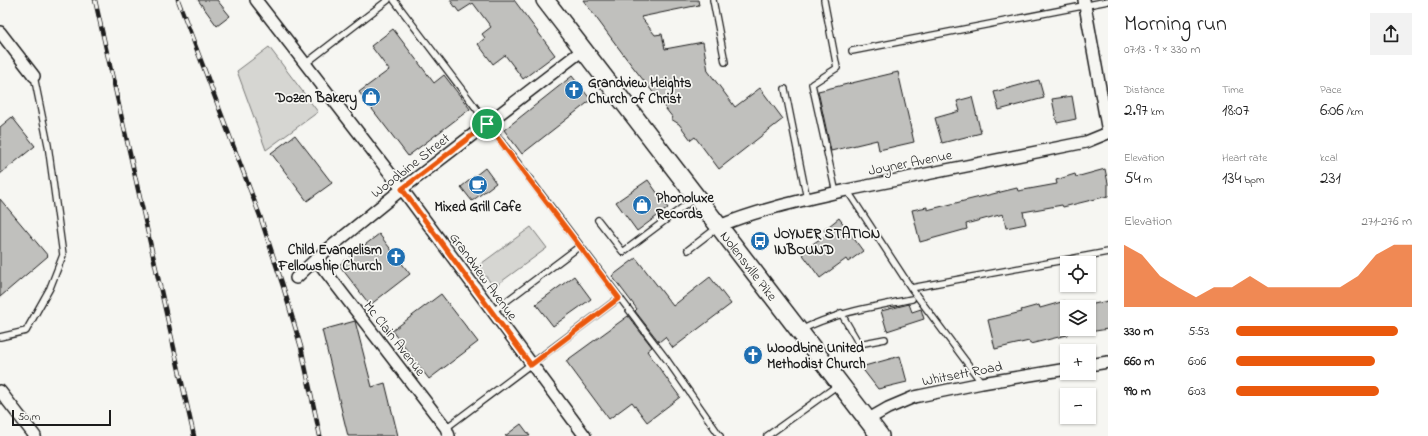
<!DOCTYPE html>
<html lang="en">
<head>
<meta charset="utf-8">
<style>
	body { margin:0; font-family:"Indie Flower",sans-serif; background:#f2f2f2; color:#222; height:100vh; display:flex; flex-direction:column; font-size:15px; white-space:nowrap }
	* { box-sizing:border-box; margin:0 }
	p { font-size:13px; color:#767676 }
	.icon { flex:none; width:22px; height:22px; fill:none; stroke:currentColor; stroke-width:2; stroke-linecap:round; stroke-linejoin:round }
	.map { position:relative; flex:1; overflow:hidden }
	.details { display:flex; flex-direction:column; background:#fff; width:320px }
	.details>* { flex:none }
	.controls { position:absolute; left:1060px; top:256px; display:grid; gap:8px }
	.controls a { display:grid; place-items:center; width:36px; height:36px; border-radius:0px; background:#fff; box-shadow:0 1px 3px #0004; font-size:20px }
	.scale { position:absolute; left:12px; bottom:10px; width:99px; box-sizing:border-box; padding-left:4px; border:2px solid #1c1c1c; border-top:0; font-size:11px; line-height:14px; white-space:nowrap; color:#1c1c1c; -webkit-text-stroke:3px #f6f6f2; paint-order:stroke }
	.pin { position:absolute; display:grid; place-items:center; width:34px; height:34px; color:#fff; margin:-17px; border:2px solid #fff; border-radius:50%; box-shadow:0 1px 4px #0007 }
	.round { display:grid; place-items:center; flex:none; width:42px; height:42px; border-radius:0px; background:#f2f2f2 }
	.summary { display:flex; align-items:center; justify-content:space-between; height:68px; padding:0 16px }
	h1 { font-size:22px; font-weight:600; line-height:30px }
	.stats { display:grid; grid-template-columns:repeat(3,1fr); gap:6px; height:68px; padding:4px 16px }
	.stats div { display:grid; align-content:center }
	.stats b { font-size:17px; font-weight:600 }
	.stats small { font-size:11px; font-weight:400 }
	.stats p { font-size:11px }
	.chart { height:112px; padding:8px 16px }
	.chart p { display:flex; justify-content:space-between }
	.chart svg { width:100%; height:72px; margin-top:4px; fill:#ea580c; opacity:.7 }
	ul { padding:0 16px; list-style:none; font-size:13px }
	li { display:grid; grid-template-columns:64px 48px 1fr; align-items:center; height:30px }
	li i { height:10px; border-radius:5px; background:#ea580c }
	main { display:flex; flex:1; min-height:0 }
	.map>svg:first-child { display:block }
	.green { fill:#d6d6d2; stroke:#797977 }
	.building { fill:#c0c0bd; stroke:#1c1c1c }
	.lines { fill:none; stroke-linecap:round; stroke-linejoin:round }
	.service-casing { stroke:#1c1c1c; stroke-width:8 }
	.minor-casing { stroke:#1c1c1c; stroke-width:14 }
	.primary-casing { stroke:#1c1c1c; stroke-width:20 }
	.service { stroke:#f6f6f2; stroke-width:5.5 }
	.minor { stroke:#f6f6f2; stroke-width:11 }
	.primary { stroke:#f6f6f2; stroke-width:17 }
	.rail-casing { stroke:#1c1c1c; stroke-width:4.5 }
	.rail { stroke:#f6f6f2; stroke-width:3; stroke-dasharray:9; stroke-linecap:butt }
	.route-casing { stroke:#fff; stroke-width:8 }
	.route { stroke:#ea580c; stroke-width:5 }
	.labels { text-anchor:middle; stroke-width:3.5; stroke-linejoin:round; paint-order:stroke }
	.poi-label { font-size:14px; font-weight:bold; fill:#1c1c1c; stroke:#f6f6f2; text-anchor:start }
	.street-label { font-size:14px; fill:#1c1c1c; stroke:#f6f6f2 }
</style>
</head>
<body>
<main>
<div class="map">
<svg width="1108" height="436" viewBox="0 0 1108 436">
	<rect width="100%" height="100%" fill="#f6f6f2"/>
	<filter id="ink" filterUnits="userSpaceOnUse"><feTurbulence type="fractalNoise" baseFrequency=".025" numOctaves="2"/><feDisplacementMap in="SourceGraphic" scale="8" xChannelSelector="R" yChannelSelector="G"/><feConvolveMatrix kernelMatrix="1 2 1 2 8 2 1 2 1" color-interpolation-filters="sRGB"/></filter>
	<g filter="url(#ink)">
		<path class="green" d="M 269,47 L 318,112 L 266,150 L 237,71 Z
			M 531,227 L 547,248 L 494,287 L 478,266 Z"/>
		<path class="building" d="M 198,0 L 217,0 L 230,16 L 217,26 Z
			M 450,0 L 514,0 L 555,55 L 523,79 L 505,55 L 493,64 L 478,44 L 485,38 L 482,34 L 491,27 L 473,3 L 459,12 Z
			M 583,0 L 698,0 L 699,5 L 641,17 L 655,35 L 662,34 L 665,49 L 703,42 L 708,71 L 735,107 L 760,88 L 783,119 L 719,169 L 695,137 L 691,140 L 679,124 L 671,119 L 673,118 L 626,58 Z
			M 393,29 L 434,83 L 444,75 L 470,109 L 408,156 L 359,92 L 389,70 L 371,46 Z
			M 898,72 L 914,142 L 879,150 L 877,140 L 831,151 L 818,91 Z
			M 572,76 L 591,100 L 522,154 L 504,130 Z
			M 1039,80 L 1044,98 L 999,110 L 994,92 Z
			M 1072,96 L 1076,119 L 1057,123 L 1052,99 Z
			M 972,97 L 981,133 L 942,143 L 935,118 L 960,111 L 957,101 Z
			M 12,117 L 35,146 L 0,174 L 0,127 Z
			M 295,135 L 332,183 L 307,201 L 271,153 Z
			M 485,168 L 496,183 L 472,201 L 461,187 Z
			M 1105,169 L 1108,183 L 1108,196 L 1063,207 L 1062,205 L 1023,212 L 1026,224 L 1006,228 L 1003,214 L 966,224 L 967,229 L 920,242 L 912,210 L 927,207 L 927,210 L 1017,188 L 1018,191 L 1057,184 L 1056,180 L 1075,174 L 1076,177 Z
			M 648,180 L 668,208 L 637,231 L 616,202 Z
			M 0,199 L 48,256 L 0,297 Z
			M 839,218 L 863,251 L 848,262 L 846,259 L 820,278 L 801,252 L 827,234 L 824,230 Z
			M 379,234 L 410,274 L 370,305 L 339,265 Z
			M 636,258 L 673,306 L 710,277 L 731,304 L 673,348 L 665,337 L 659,342 L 635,311 L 637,309 L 612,276 Z
			M 574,276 L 591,299 L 553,326 L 536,304 Z
			M 441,294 L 478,342 L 429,379 L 392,331 Z
			M 1065,301 L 1067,308 L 1067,335 L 1030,344 L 1029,341 L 995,349 L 988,320 L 1022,312 L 1021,310 L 1039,305 L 1040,308 Z
			M 1108,301 L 1108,329 L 1089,332 L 1089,305 Z
			M 909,304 L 912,312 L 921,309 L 924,319 L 887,331 L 881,311 Z
			M 628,316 L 652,347 L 647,351 L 680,397 L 647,422 L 632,402 L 609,419 L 566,361 Z
			M 355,321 L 372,387 L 385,383 L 398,436 L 348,436 L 322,330 Z
			M 900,356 L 907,382 L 878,389 L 861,367 Z
			M 521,424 L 530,436 L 505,436 Z"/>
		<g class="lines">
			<defs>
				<path id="service" d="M 394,0 L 667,360 L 720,436
					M 713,0 L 725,62
					M 824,0 L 837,68 L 812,84 L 836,193
					M 852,51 L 1108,1
					M 305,64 L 388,0
					M 785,89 L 807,199
					M 847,190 L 911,288 L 982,383
					M 598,220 L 623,252 L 695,198
					M 688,250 L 718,227
					M 911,288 L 1108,252
					M 492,312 L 580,246
					M 841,313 L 859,344 L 885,339
					M 801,330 C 836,312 874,307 912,299
					M 0,337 L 26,331 L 50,288 L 63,255 L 48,145 L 34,76
					M 446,428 L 619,298
					M 767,436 L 838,385"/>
				<path id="minor" d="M 256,0 L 402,189 L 585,436
					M 1084,0 L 1108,132
					M 0,32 L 34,76
					M 719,226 C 760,209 804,200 847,190 L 1086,142 L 1108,133
					M 316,259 L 446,428 L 449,436
					M 296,278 L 316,259 L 402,189 L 584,49
					M 1089,365 L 1108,362
					M 0,391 L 35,436
					M 867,420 L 888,408 L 914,397 L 982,383 L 1067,369"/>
				<g id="primary">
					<path id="s1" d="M 545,0 L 880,436"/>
				</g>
			</defs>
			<use href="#service" class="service-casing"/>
			<use href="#minor" class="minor-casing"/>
			<use href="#primary" class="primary-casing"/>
			<use href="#service" class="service"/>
			<use href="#minor" class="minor"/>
			<use href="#primary" class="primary"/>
			<defs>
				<path id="rail" d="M 95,0 L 194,436
					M 178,0 L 260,216 L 283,286 L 301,347 L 320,436"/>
			</defs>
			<use href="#rail" class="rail-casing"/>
			<use href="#rail" class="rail"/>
		</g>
	</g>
	<g class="lines" filter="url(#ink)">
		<defs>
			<path id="route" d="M 487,124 L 619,298 L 531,365 L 402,189 Z"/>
		</defs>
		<use href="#route" class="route-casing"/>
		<use href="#route" class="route"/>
	</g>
	<defs>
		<symbol id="church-disc" viewBox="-11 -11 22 22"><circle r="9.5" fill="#1f6fb2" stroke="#f6f6f2"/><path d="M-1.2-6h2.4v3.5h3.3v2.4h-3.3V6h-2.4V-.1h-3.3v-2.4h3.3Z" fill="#fff"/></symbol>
		<symbol id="shop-disc" viewBox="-11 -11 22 22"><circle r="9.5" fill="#1f6fb2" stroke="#f6f6f2"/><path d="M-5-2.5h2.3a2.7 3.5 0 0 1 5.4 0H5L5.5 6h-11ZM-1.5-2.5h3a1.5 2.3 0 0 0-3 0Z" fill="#fff"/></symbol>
		<symbol id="cafe-disc" viewBox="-11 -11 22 22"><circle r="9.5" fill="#1f6fb2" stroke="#f6f6f2"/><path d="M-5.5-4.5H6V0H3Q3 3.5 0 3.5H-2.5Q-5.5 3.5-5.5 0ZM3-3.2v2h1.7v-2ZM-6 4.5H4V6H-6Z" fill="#fff"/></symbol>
		<symbol id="bus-disc" viewBox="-11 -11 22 22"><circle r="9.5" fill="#1f6fb2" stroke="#f6f6f2"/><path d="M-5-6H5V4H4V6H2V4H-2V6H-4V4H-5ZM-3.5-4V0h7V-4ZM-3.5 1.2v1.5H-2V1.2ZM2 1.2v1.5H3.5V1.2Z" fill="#fff"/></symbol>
	</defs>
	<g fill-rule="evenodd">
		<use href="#church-disc" x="563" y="79" width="22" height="22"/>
		<use href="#shop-disc" x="360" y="86" width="22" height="22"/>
		<use href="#cafe-disc" x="467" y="174" width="22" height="22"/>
		<use href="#shop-disc" x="631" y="194" width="22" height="22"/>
		<use href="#bus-disc" x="749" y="230" width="22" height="22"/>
		<use href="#church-disc" x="385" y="246" width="22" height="22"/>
		<use href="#church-disc" x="742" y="344" width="22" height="22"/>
	</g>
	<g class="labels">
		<g class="poi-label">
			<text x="588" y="87">Grandview Heights<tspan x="588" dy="16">Church of Christ</tspan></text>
			<text x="357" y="102" text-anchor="end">Dozen Bakery</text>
			<text x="656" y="202">Phonoluxe<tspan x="656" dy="16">Records</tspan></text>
			<text x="478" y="211" text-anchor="middle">Mixed Grill Cafe</text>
			<text x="774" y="238">JOYNER STATION<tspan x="774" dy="16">INBOUND</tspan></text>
			<text x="382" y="254" text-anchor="end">Child Evangelism<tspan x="382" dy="16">Fellowship Church</tspan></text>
			<text x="767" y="352">Woodbine United<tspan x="767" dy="16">Methodist Church</tspan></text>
		</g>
		<g class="street-label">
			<text transform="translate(910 162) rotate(-11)" y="5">Joyner Avenue</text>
			<text transform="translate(410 165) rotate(-38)" y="5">Woodbine Street</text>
			<text dy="5" stroke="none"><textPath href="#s1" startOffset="335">Nolensville Pike</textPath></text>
			<text transform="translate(484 276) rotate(54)" y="5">Grandview Avenue</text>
			<text transform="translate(395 338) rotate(52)" y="5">Mc Clain Avenue</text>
			<text transform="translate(962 373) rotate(-11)" y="5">Whitsett Road</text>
		</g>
	</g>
</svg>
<div class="controls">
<a><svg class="icon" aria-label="locate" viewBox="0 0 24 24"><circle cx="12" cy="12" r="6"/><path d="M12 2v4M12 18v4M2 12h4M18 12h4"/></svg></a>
<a><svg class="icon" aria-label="layers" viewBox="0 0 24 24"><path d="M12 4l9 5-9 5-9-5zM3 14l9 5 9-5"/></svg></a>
<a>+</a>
<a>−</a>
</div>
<div class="scale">50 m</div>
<div class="pin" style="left:487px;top:124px;background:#1e9e55"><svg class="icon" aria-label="arrive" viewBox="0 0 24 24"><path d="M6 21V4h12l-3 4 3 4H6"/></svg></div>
</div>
<section class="details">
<div class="summary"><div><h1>Morning run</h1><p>07:13 · 9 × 330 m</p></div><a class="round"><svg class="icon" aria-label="share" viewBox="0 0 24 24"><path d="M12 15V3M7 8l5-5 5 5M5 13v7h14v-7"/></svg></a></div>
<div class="stats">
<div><p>Distance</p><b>2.97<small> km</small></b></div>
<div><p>Time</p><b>18:07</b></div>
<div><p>Pace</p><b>6:06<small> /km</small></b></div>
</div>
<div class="stats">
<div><p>Elevation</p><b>54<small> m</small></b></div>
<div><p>Heart rate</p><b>134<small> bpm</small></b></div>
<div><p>kcal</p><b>231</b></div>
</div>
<div class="chart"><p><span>Elevation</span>271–276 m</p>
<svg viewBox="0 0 160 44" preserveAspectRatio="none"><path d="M0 44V6L10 12L20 25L30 32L40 38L50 32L60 32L70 25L80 32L90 32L100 32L110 32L120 32L130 25L140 12L150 6L160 6V44z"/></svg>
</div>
<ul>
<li><b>330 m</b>5:53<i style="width:92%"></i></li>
<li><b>660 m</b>6:06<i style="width:79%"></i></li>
<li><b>990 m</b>6:03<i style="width:81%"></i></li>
</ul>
</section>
</main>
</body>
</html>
